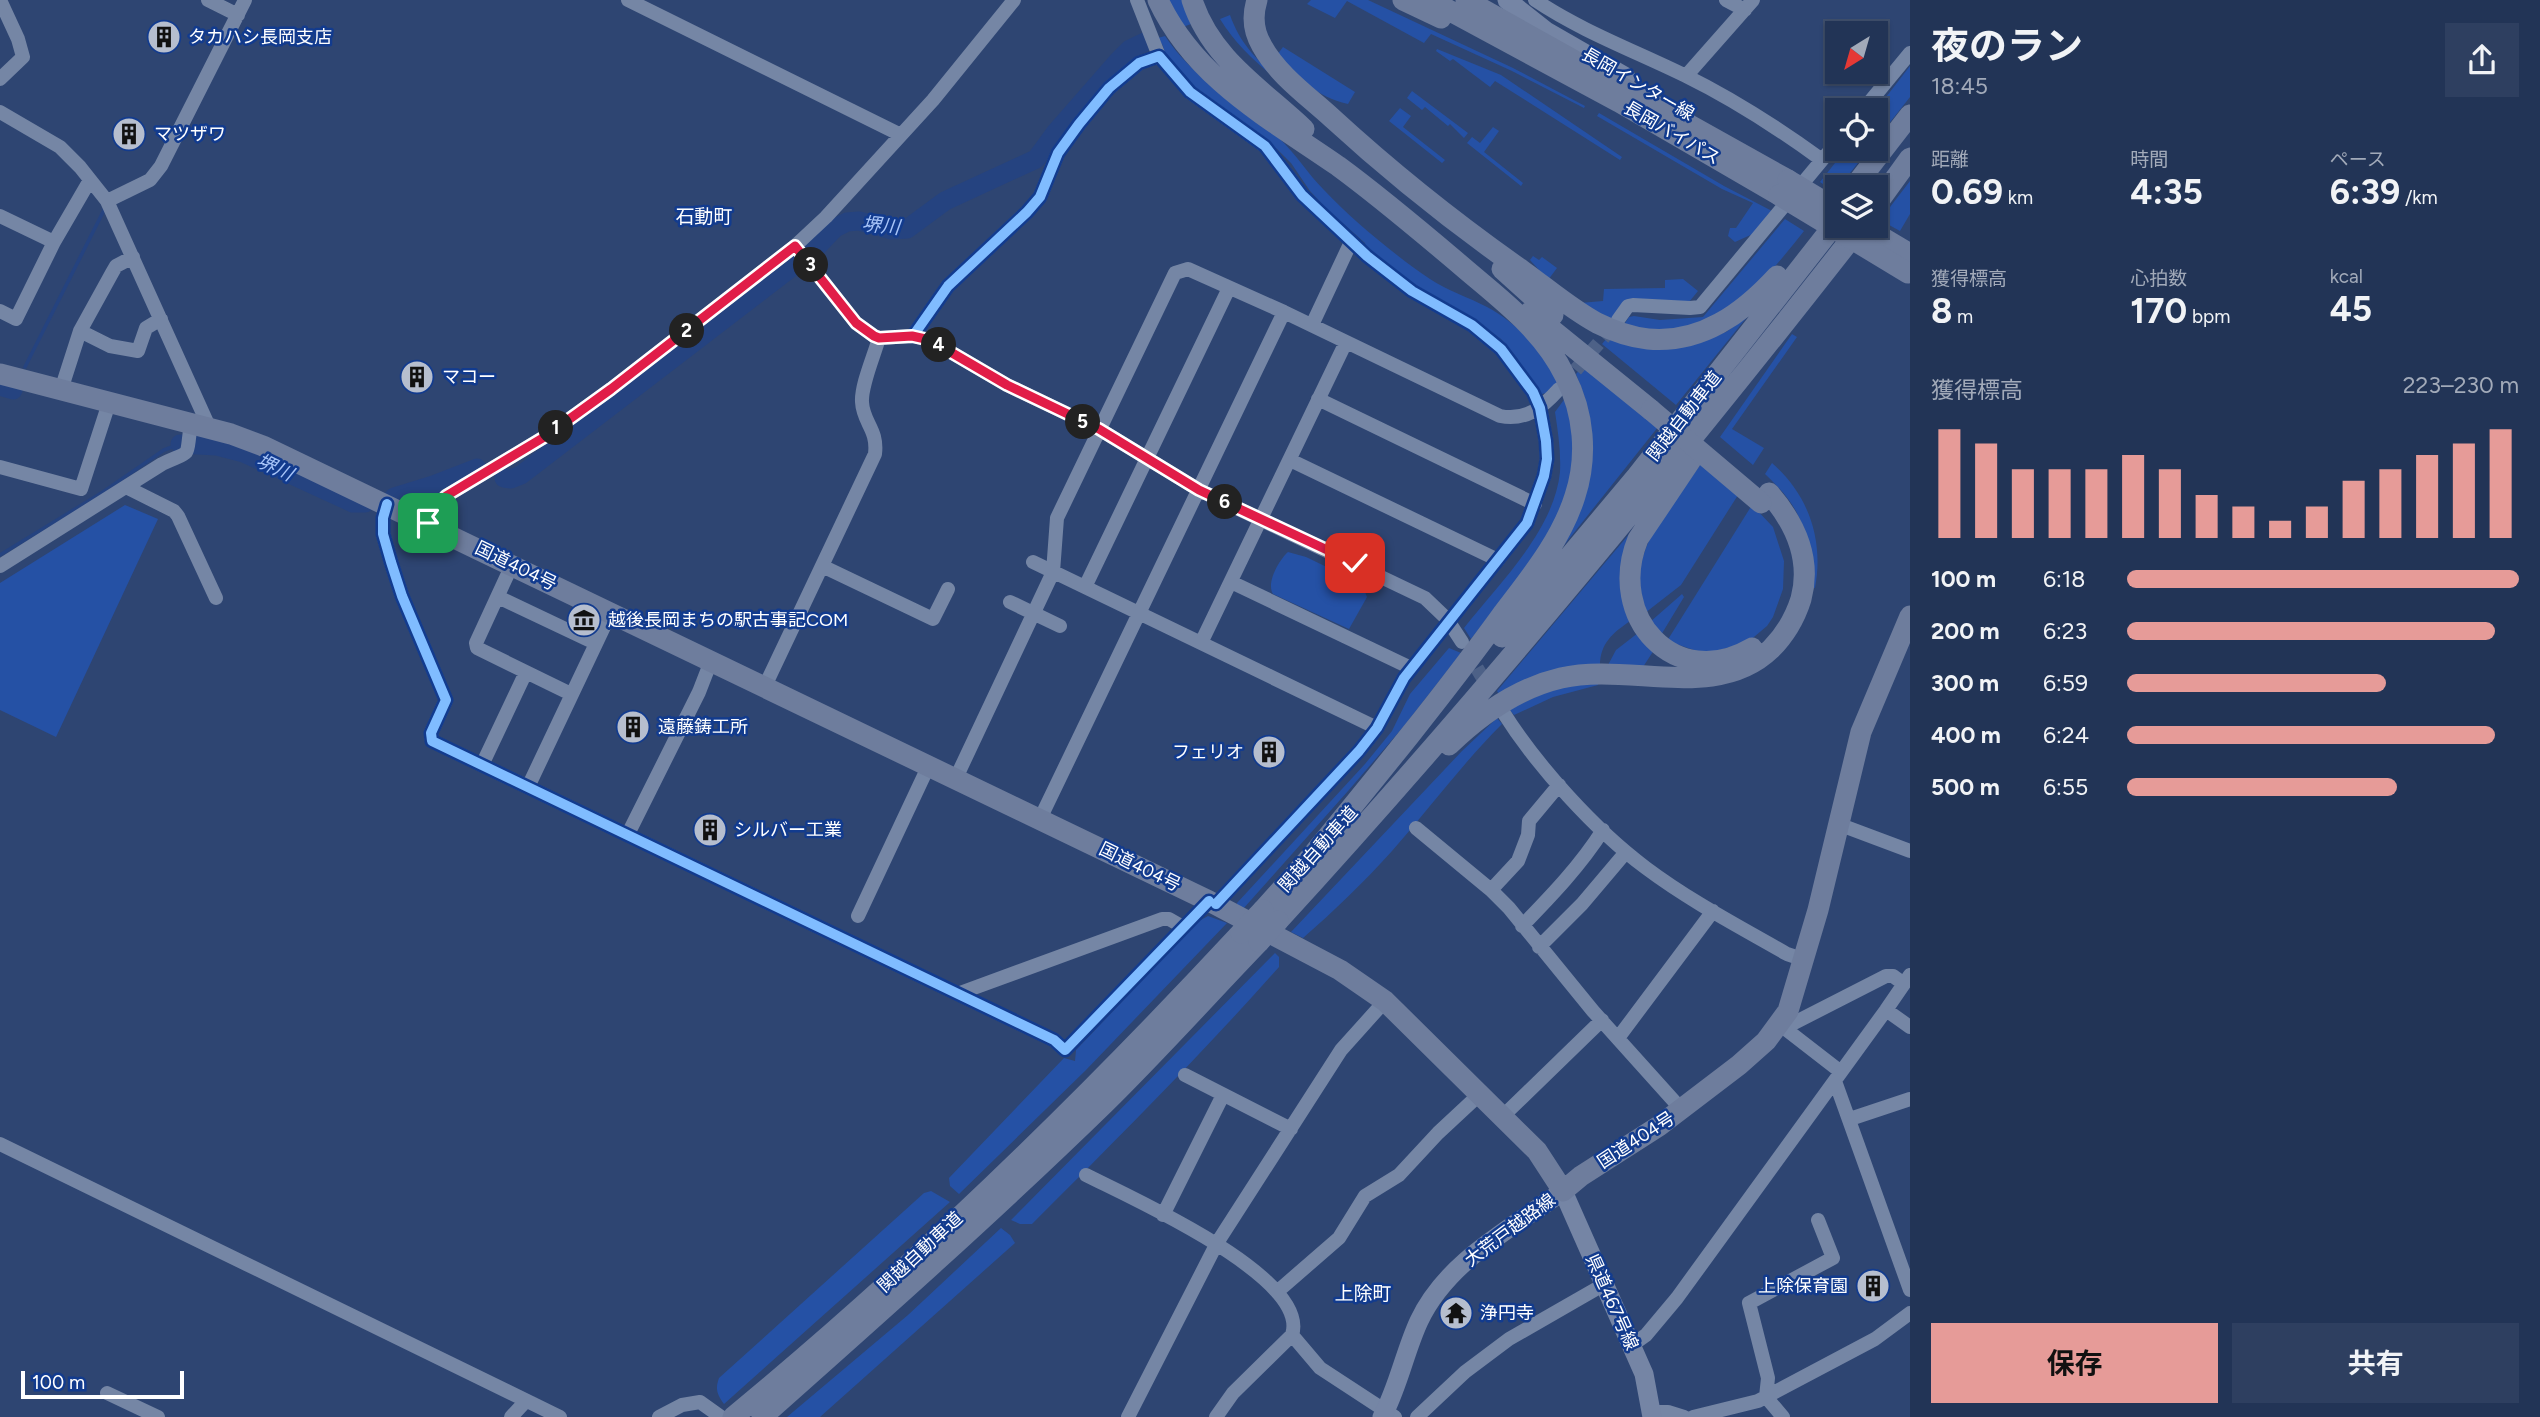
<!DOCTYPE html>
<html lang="ja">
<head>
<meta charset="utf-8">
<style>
	body { margin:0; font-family:Figtree,"Noto Sans JP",sans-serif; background:#2e3f60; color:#f1f3f6; height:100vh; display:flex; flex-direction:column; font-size:26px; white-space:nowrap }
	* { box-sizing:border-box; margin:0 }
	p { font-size:23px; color:#a2aab9 }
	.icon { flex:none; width:38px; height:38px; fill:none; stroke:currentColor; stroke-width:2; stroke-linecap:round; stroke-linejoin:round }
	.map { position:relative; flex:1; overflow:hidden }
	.side { display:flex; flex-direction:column; background:#223456; width:630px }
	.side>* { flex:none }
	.needle { width:46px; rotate:217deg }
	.tools { position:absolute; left:1825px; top:21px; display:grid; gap:14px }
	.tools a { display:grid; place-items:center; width:63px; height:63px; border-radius:0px; background:#223456; box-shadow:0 2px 5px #0004,0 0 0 2px #3f4f6c; font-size:35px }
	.scale { position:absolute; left:21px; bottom:18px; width:163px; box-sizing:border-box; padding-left:7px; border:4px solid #fff; border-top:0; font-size:19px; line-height:24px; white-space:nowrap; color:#fff; -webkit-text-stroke:5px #123b8e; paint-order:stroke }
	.pin { position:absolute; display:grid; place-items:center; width:60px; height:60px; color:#fff; margin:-30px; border-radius:14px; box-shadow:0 4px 10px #0006 }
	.km { position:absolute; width:35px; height:35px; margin:-18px; border-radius:50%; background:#222; color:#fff; font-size:19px; line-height:35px; text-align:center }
	.round { display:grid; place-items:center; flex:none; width:74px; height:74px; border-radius:0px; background:#2e3f60 }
	.overview { display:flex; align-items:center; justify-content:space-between; height:119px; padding:0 21px }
	h1 { font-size:38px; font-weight:700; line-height:52px }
	.metrics { display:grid; grid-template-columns:repeat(3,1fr); gap:10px; height:119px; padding:7px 21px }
	.metrics div { display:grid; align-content:center }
	.metrics b { font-size:35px; font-weight:700 }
	.metrics small { font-size:19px; font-weight:400 }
	.metrics p { font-size:19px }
	.chart { height:196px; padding:14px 21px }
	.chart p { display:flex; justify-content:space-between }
	.chart svg { width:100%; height:126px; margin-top:7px; stroke:#e69b98; stroke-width:6 }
	.action { display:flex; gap:14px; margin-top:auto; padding:14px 21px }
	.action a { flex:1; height:80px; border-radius:0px; background:#e69b98; color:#111; font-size:28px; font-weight:700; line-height:80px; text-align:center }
	.action a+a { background:#2e3f60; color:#f1f3f6 }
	ul { padding:0 21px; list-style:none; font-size:23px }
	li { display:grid; grid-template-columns:112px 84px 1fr; align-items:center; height:52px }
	li i { height:18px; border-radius:9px; background:#e69b98 }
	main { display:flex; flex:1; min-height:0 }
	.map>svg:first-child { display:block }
	.green { fill:#2551a5 }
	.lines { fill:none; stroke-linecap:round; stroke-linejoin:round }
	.stream { stroke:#254380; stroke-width:3.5 }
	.river { stroke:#254380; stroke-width:19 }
	.minor-tunnel { stroke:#4d6187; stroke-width:14; stroke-dasharray:14 7; stroke-linecap:butt }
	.minor { stroke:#7586a5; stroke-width:14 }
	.major { stroke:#7585a5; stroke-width:19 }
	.highway { stroke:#6e7d9d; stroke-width:21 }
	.highway-bridge { stroke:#6e7d9d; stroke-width:21 }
	.cycleway-casing { stroke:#123b8e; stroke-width:15 }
	.cycleway { stroke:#80bcff; stroke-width:10 }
	.route-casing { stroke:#fff; stroke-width:14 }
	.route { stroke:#e11d48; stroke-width:9 }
	.labels { text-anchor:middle; stroke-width:5; stroke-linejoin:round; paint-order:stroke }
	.poi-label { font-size:18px; fill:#fff; stroke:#123b8e; text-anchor:start }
	.street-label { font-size:18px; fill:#fff; stroke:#123b8e }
	.neighbourhood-label { font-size:19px; fill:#fff; stroke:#123b8e }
	.water-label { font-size:19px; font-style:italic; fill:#a7c4f8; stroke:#123b8e }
</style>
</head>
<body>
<main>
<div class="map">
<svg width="1910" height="1417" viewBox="0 0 1910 1417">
	<rect width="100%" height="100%" fill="#2e4572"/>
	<path class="green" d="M 1169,0 L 1189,0 L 1191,24 L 1180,28 Z
		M 1311,0 L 1368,0 L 1513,68 L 1585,106 L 1584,108 L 1512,71 L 1431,34 L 1424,43 L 1347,1 L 1335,18 L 1307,4 Z
		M 1230,15 C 1242,49 1262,63 1286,87 C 1260,66 1237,47 1220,19 Z
		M 1165,36 C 1194,80 1240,103 1279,138 C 1296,154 1308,174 1324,190 C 1351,219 1397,257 1430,279 C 1448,291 1468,297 1487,307 C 1522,326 1539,350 1560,382 L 1553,391 L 1542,394 L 1538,391 L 1517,358 L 1501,339 L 1476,321 L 1430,297 L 1367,252 L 1365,243 L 1328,210 L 1310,191 L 1291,163 L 1277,149 L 1195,90 L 1165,54 L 1163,46 L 1158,38 Z
		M 1283,47 L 1355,92 L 1348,104 C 1316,97 1298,77 1277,55 Z
		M 1437,49 L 1501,75 L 1622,157 L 1620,160 L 1495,81 L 1490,87 L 1453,59 L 1450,61 L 1436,51 Z
		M 1910,66 L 1910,97 L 1876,140 L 1876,110 Z
		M 1412,91 L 1468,133 L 1464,138 L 1450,124 L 1448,126 L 1425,107 L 1422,110 L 1407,98 Z
		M 1400,108 L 1411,116 L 1403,127 L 1445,160 L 1442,163 L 1389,121 Z
		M 1599,113 L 1724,186 L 1772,211 L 1755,233 L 1735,242 L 1728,236 L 1730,228 L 1736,228 L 1753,203 L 1722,189 L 1597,116 Z
		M 1493,127 L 1499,131 L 1484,152 L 1523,183 L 1521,186 L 1467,143 L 1472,137 L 1480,143 Z
		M 1846,149 L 1869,149 L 1835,192 L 1820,182 Z
		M 1910,181 L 1910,214 L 1900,231 L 1880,220 Z
		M 1785,219 L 1804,231 C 1768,276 1725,332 1661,331 C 1648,331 1635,328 1623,326 L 1629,317 L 1634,316 L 1660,320 L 1703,317 Z
		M 1533,256 L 1539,260 L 1542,257 L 1557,268 L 1548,280 L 1530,260 Z
		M 1683,279 L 1698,291 L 1689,302 L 1644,299 L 1610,321 L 1580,303 L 1603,301 L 1604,289 L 1665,288 L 1665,280 Z
		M 1747,317 L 1676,405 L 1602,344 L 1608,337 L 1689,346 L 1726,332 Z
		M 1792,334 L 1797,337 L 1732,429 L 1764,448 L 1753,465 L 1720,437 Z
		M 1585,364 L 1658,427 L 1557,554 L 1585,398 L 1576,374 Z
		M 1566,397 C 1571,415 1577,459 1572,477 C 1556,539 1509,589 1471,639 L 1464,628 C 1499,583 1554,531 1560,472 C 1561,451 1558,432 1555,412 Z
		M 1772,463 C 1809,495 1824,541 1815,588 L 1811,586 C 1804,529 1808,515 1765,474 Z
		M 1701,464 L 1738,495 L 1681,585 L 1645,613 C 1643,603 1638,590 1639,580 C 1641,535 1677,498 1701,464 Z
		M 125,505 L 158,519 L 56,737 L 0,710 L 0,583 Z
		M 1752,505 L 1773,527 L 1784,561 L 1783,589 L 1773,617 L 1767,626 L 1748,642 L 1706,654 L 1667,641 Z
		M 1641,520 L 1630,621 C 1613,633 1600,643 1600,666 L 1501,697 L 1497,691 Z
		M 1288,552 L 1306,557 L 1362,584 L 1367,597 L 1349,629 L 1273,594 C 1266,583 1279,560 1288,552 Z
		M 1682,594 L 1684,597 L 1661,635 L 1650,622 Z
		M 1638,633 L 1654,650 L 1643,667 L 1608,665 L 1616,650 Z
		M 1449,648 L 1461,653 L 1404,726 L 1348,791 L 1243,909 L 1237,905 L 1237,903 L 1365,764 L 1392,731 L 1410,694 Z
		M 1598,681 L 1598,685 L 1553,697 L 1514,715 L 1509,709 L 1551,690 Z
		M 1497,718 L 1502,724 C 1462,764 1429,809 1392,851 C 1364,882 1334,911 1303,938 L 1291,932 L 1462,751 Z
		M 1208,916 L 1227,923 L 1086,1070 L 959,1194 L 950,1186 L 949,1178 L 1064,1058 L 1075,1061 L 1076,1050 L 1199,921 Z
		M 1275,953 L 1279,957 L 1279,967 C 1200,1056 1116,1140 1032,1224 L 1020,1224 L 1011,1220 Z
		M 931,1191 L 950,1202 L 724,1404 C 717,1394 715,1389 719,1378 L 924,1193 Z
		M 1001,1228 L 1010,1235 L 1015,1243 L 820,1417 L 787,1417 L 908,1315 Z"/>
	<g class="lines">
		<path class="stream" d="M 25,367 L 105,208
			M 0,555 L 103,492 L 164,450 L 180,444"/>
		<path class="river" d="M 0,386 L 13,390
			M 180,444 L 217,446 L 244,453 L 353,503 L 365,503
			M 504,478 L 511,479 L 521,475 L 813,251 L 835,228 L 847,222 L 859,221 L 892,230 L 907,229 L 945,201 L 1036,159 L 1055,133 L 1118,61 L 1130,49 L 1149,40
			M 394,497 L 433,485 L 477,468"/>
		<path class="minor-tunnel" d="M 1562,386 L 1615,324
			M 1466,650 L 1490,690"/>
		<path class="minor" d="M 0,0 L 18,39 L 23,57 L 0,79
			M 208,0 L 238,15
			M 628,0 L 901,135
			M 1137,0 L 1159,56
			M 1535,0 C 1581,31 1635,51 1684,75 C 1733,99 1778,128 1822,160 L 1838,141
			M 1726,0 L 1745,10
			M 1686,76 L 1753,0
			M 1863,110 L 1910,53
			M 0,112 L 60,147 L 80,167 L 107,201 L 210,429
			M 107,201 L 150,180 L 161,166 L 245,0
			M 0,216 L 54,242
			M 795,246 L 856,323 L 874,336 L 879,338 L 913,336 L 930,340 L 1007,385 L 1099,429 L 1199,490 L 1425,598 L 1447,619 L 1462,642
			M 0,311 L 16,319 L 54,242 L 90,180
			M 1618,320 L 1628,306 L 1633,305 L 1690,308 L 1700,307 L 1822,160
			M 1312,325 L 1351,242
			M 80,331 L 110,346 L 138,351 L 146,328 L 161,319
			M 913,336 L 948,286 L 1027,212 L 1040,197 L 1058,153 L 1079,124 L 1109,88 L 1139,63 L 1159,56 L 1190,92 L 1265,146 L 1302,195 L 1367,256 L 1412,291 L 1472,325 L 1501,349 L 1533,392 L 1540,408 L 1546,441 L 1547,459 L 1544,476 L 1527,523 L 1404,678 L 1377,728 L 1359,751 L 1216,904
			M 61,390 L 80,331 L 112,273 L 116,266 L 133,257
			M 1318,399 L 1535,504
			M 1290,460 L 1498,560
			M 0,467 L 81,489 L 109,403
			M 126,487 L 174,511 L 178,516 L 216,598
			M 387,504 L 383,518 L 383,534 L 391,562 L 402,596 L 446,700 L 431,733 L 432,741 L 1054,1040 L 1065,1050 L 1209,901
			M 427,523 L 434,510 L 446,496 L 546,436 L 611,389 L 795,246 L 826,217 L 933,100 L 1014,0
			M 1033,562 L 1377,728
			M 512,565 L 476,643 L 477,648 L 571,694
			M 0,566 L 162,464 C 194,449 185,460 191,424
			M 822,566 L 933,619 L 948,589
			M 1231,582 L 1411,668
			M 1085,587 L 1229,288
			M 498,597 L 595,643
			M 1010,602 L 1060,626
			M 1201,643 L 1346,342
			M 765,686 L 875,454 C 878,429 863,423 862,402 C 861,385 874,356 879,338
			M 1503,712 C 1537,766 1595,830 1646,868 C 1690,901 1740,927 1787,954 L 1802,959
			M 482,765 L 526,672
			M 956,778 L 1053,572 L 1057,518 L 1175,273 L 1188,269 L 1284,312 L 1500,416 C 1526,421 1542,408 1559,389
			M 528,787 L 611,612
			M 1040,819 L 1284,312
			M 1838,824 L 1910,851
			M 1416,828 L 1491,890 L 1509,908 L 1593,1011 L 1682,1110
			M 628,834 L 699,692 L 711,661
			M 1491,890 L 1518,861 L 1528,835 L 1529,821 L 1559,785
			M 858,916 L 929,765
			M 1522,926 C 1552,895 1580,866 1603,830
			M 1539,947 L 1582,904 L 1626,852
			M 960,993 L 1162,919 L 1169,919 L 1183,927
			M 1886,1010 L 1910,1027
			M 1779,1024 L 1794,1023 L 1886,976 L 1893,976 L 1904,984
			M 1779,1024 L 1841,1072
			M 1618,1038 L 1713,911
			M 1185,1075 L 1291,1129
			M 1835,1081 L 1910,1290
			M 1503,1116 L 1602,1020
			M 1850,1119 L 1910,1099
			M 0,1144 L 560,1417
			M 1086,1175 C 1129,1197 1311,1277 1292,1335 L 1320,1368 L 1395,1417
			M 1163,1215 L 1223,1095
			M 1278,1291 L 1339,1238 L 1365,1196 L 1399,1175 L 1438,1133 L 1481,1093
			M 1632,1345 L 1646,1335 L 1677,1298 L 1886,1010 L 1910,975
			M 107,1393 L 158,1417
			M 1652,1412 L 1668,1412 L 1684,1417
			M 511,1417 L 525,1402
			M 659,1417 L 682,1405 L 700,1402 L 721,1417
			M 1128,1417 L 1217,1243 L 1341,1050 L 1385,1001
			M 1216,1417 L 1233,1393 L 1292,1335
			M 1417,1417 L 1465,1372 L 1509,1339 L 1603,1285
			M 1693,1417 L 1758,1401 L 1875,1339 L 1910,1313
			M 1783,1417 L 1766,1397 L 1768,1378 L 1749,1303 L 1833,1258 L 1818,1220"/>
		<path class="major" d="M 1507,0 L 1546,31 L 1626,77
			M 1382,1417 C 1398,1388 1405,1351 1419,1321 C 1447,1261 1512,1228 1563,1191 L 1644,1374 L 1652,1417"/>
		<path class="highway" d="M 1158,0 C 1195,79 1269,118 1338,166 C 1379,196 1418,229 1457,262 C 1496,296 1542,328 1565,376 C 1584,413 1588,456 1575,496 C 1561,541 1529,579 1501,616 C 1442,697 1379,774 1315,852
			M 1192,0 C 1211,59 1262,89 1304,129
			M 1257,0 C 1252,16 1253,31 1262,46 C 1278,75 1308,96 1332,118 C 1393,174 1456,224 1523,271 C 1548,289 1571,309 1597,323 C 1613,331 1630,337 1648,339 C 1701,344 1743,313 1777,276
			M 1403,0 L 1441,18
			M 1430,0 L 1619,102 L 1779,195
			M 1466,0 L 1788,180
			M 1854,187 L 1910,115
			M 1876,205 L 1910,158
			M 1863,226 L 1910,254
			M 1502,269 L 1553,315
			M 1530,312 L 1651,410
			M 0,374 L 231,434 L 263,446 L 1209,901 L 1340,970 L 1385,1001 L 1537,1151 L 1563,1191 L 1581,1176 L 1659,1126 L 1739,1065 L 1766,1041 L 1788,1011 L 1818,910 L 1861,732 L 1910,616
			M 1691,460 L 1638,539 C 1606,617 1675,693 1752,648
			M 1502,637 L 1637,476 L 1838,220
			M 1449,745 C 1481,714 1518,688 1561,678 C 1629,662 1716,702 1771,649 C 1785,635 1795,618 1801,599 C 1812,558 1795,523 1769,493
			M 1263,910 L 1325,841
			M 1278,921 C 1482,698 1675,464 1861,226
			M 733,1417 C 914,1268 1082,1104 1241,933
			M 762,1417 C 878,1314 993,1212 1104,1104 C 1157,1052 1207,996 1259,942"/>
		<path class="highway-bridge" d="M 1788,180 L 1838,210
			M 1779,195 L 1908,273
			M 1651,410 L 1761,503
			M 1241,933 L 1263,910
			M 1259,942 L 1278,921"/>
		<defs>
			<path id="cycleway" d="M 913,336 L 948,286 L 1027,212 L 1040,197 L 1058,153 L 1079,124 L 1109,88 L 1139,63 L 1159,56 L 1190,92 L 1265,146 L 1302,195 L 1367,256 L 1412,291 L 1472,325 L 1501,349 L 1533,392 L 1540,408 L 1546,441 L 1547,459 L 1544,476 L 1527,523 L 1404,678 L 1377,728 L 1359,751 L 1216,904
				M 387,504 L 383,518 L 383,534 L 391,562 L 402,596 L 446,700 L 431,733 L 432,741 L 1054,1040 L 1065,1050 L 1209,901"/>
		</defs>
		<use href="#cycleway" class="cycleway-casing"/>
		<use href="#cycleway" class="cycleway"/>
	</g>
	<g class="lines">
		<defs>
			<path id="route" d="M 428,523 L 434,510 L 446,496 L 546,436 L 611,389 L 795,246 L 856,323 L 874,336 L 879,338 L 912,336 L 930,340 L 1007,385 L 1099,429 L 1199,490 L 1355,563"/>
		</defs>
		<use href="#route" class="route-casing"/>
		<use href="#route" class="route"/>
	</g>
	<defs>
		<symbol id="building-disc" viewBox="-11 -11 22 22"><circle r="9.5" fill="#b6bece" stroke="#123b8e"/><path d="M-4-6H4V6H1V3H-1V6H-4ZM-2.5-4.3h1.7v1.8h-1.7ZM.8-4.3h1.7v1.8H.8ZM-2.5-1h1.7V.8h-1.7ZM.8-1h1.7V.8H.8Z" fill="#111"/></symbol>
		<symbol id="museum-disc" viewBox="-11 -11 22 22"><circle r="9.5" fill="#b6bece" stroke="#123b8e"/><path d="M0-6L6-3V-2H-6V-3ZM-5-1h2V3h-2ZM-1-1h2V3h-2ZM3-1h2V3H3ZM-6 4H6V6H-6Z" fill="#111"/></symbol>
		<symbol id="temple-disc" viewBox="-11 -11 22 22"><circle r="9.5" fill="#b6bece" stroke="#123b8e"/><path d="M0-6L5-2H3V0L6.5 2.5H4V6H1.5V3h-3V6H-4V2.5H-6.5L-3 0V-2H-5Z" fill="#111"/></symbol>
	</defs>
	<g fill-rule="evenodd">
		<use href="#building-disc" x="145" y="18" width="38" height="38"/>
		<use href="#building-disc" x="110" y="115" width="38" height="38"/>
		<use href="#building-disc" x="398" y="358" width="38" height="38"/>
		<use href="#museum-disc" x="565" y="601" width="38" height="38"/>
		<use href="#building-disc" x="614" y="708" width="38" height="38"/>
		<use href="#building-disc" x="1250" y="733" width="38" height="38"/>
		<use href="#building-disc" x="691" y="811" width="38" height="38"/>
		<use href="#building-disc" x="1854" y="1267" width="38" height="38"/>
		<use href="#temple-disc" x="1437" y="1294" width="38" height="38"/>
	</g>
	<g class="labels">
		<g class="poi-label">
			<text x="188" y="43">タカハシ長岡支店</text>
			<text x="154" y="140">マツザワ</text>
			<text x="442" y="383">マコー</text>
			<text x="608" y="626">越後長岡まちの駅古事記COM</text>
			<text x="658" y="733">遠藤鋳工所</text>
			<text x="1244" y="758" text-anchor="end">フェリオ</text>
			<text x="734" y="836">シルバー工業</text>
			<text x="1848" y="1292" text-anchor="end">上除保育園</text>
			<text x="1480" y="1319">浄円寺</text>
		</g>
		<g class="street-label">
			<text transform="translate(1638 84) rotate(30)" y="6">長岡インター線</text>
			<text transform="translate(1672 133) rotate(30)" y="6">長岡バイパス</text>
			<text transform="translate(1684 416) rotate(-52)" y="6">関越自動車道</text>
			<text transform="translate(516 566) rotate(26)" y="6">国道404号</text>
			<text transform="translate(1318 849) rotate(-48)" y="6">関越自動車道</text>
			<text transform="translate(1140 867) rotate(26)" y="6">国道404号</text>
			<text transform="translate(1636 1140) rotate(-33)" y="6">国道404号</text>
			<text transform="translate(1510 1230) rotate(-37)" y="6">大荒戸越路線</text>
			<text transform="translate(920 1252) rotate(-43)" y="6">関越自動車道</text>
			<text transform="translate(1612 1302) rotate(66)" y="6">県道467号線</text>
		</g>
		<g class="neighbourhood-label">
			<text x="704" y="223">石動町</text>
			<text x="1363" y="1300">上除町</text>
		</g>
		<g class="water-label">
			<text transform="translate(881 225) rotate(6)" y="7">堺川</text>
			<text transform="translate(275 467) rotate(25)" y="7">堺川</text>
		</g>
	</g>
</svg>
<div class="tools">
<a><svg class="needle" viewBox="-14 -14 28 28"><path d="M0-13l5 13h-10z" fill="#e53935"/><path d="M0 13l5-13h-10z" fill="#a2aab9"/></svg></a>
<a><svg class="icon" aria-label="locate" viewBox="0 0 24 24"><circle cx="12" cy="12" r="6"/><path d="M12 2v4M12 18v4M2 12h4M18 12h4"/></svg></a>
<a><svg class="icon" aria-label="layers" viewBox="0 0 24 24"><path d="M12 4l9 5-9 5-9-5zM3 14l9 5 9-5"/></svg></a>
</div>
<div class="scale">100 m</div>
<div class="pin" style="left:428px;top:523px;background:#1e9e55"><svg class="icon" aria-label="arrive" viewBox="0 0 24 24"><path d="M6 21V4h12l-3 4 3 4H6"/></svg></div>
<div class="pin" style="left:1355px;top:563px;background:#d93025"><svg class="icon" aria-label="check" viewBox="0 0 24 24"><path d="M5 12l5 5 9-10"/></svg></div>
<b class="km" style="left:556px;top:428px">1</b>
<b class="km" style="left:687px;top:331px">2</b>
<b class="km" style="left:811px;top:265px">3</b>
<b class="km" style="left:939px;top:345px">4</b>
<b class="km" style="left:1083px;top:422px">5</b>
<b class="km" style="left:1225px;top:502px">6</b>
</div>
<section class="side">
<div class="overview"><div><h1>夜のラン</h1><p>18:45</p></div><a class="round"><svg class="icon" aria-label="share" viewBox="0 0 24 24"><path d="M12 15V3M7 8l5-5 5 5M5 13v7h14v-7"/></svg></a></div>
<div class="metrics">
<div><p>距離</p><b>0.69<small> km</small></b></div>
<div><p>時間</p><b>4:35</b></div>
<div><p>ペース</p><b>6:39<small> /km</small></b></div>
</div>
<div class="metrics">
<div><p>獲得標高</p><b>8<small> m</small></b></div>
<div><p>心拍数</p><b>170<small> bpm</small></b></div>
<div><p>kcal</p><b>45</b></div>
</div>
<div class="chart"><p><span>獲得標高</span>223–230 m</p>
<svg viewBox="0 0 160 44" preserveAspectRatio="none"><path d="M5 44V6M15 44V11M25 44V20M35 44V20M45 44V20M55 44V15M65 44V20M75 44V29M85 44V33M95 44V38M105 44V33M115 44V24M125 44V20M135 44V15M145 44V11M155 44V6"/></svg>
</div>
<ul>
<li><b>100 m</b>6:18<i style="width:100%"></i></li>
<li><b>200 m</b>6:23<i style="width:94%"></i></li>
<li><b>300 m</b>6:59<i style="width:66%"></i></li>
<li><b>400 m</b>6:24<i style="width:94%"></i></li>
<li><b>500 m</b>6:55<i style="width:69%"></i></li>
</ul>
<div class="action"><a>保存</a><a>共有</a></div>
</section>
</main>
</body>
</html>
